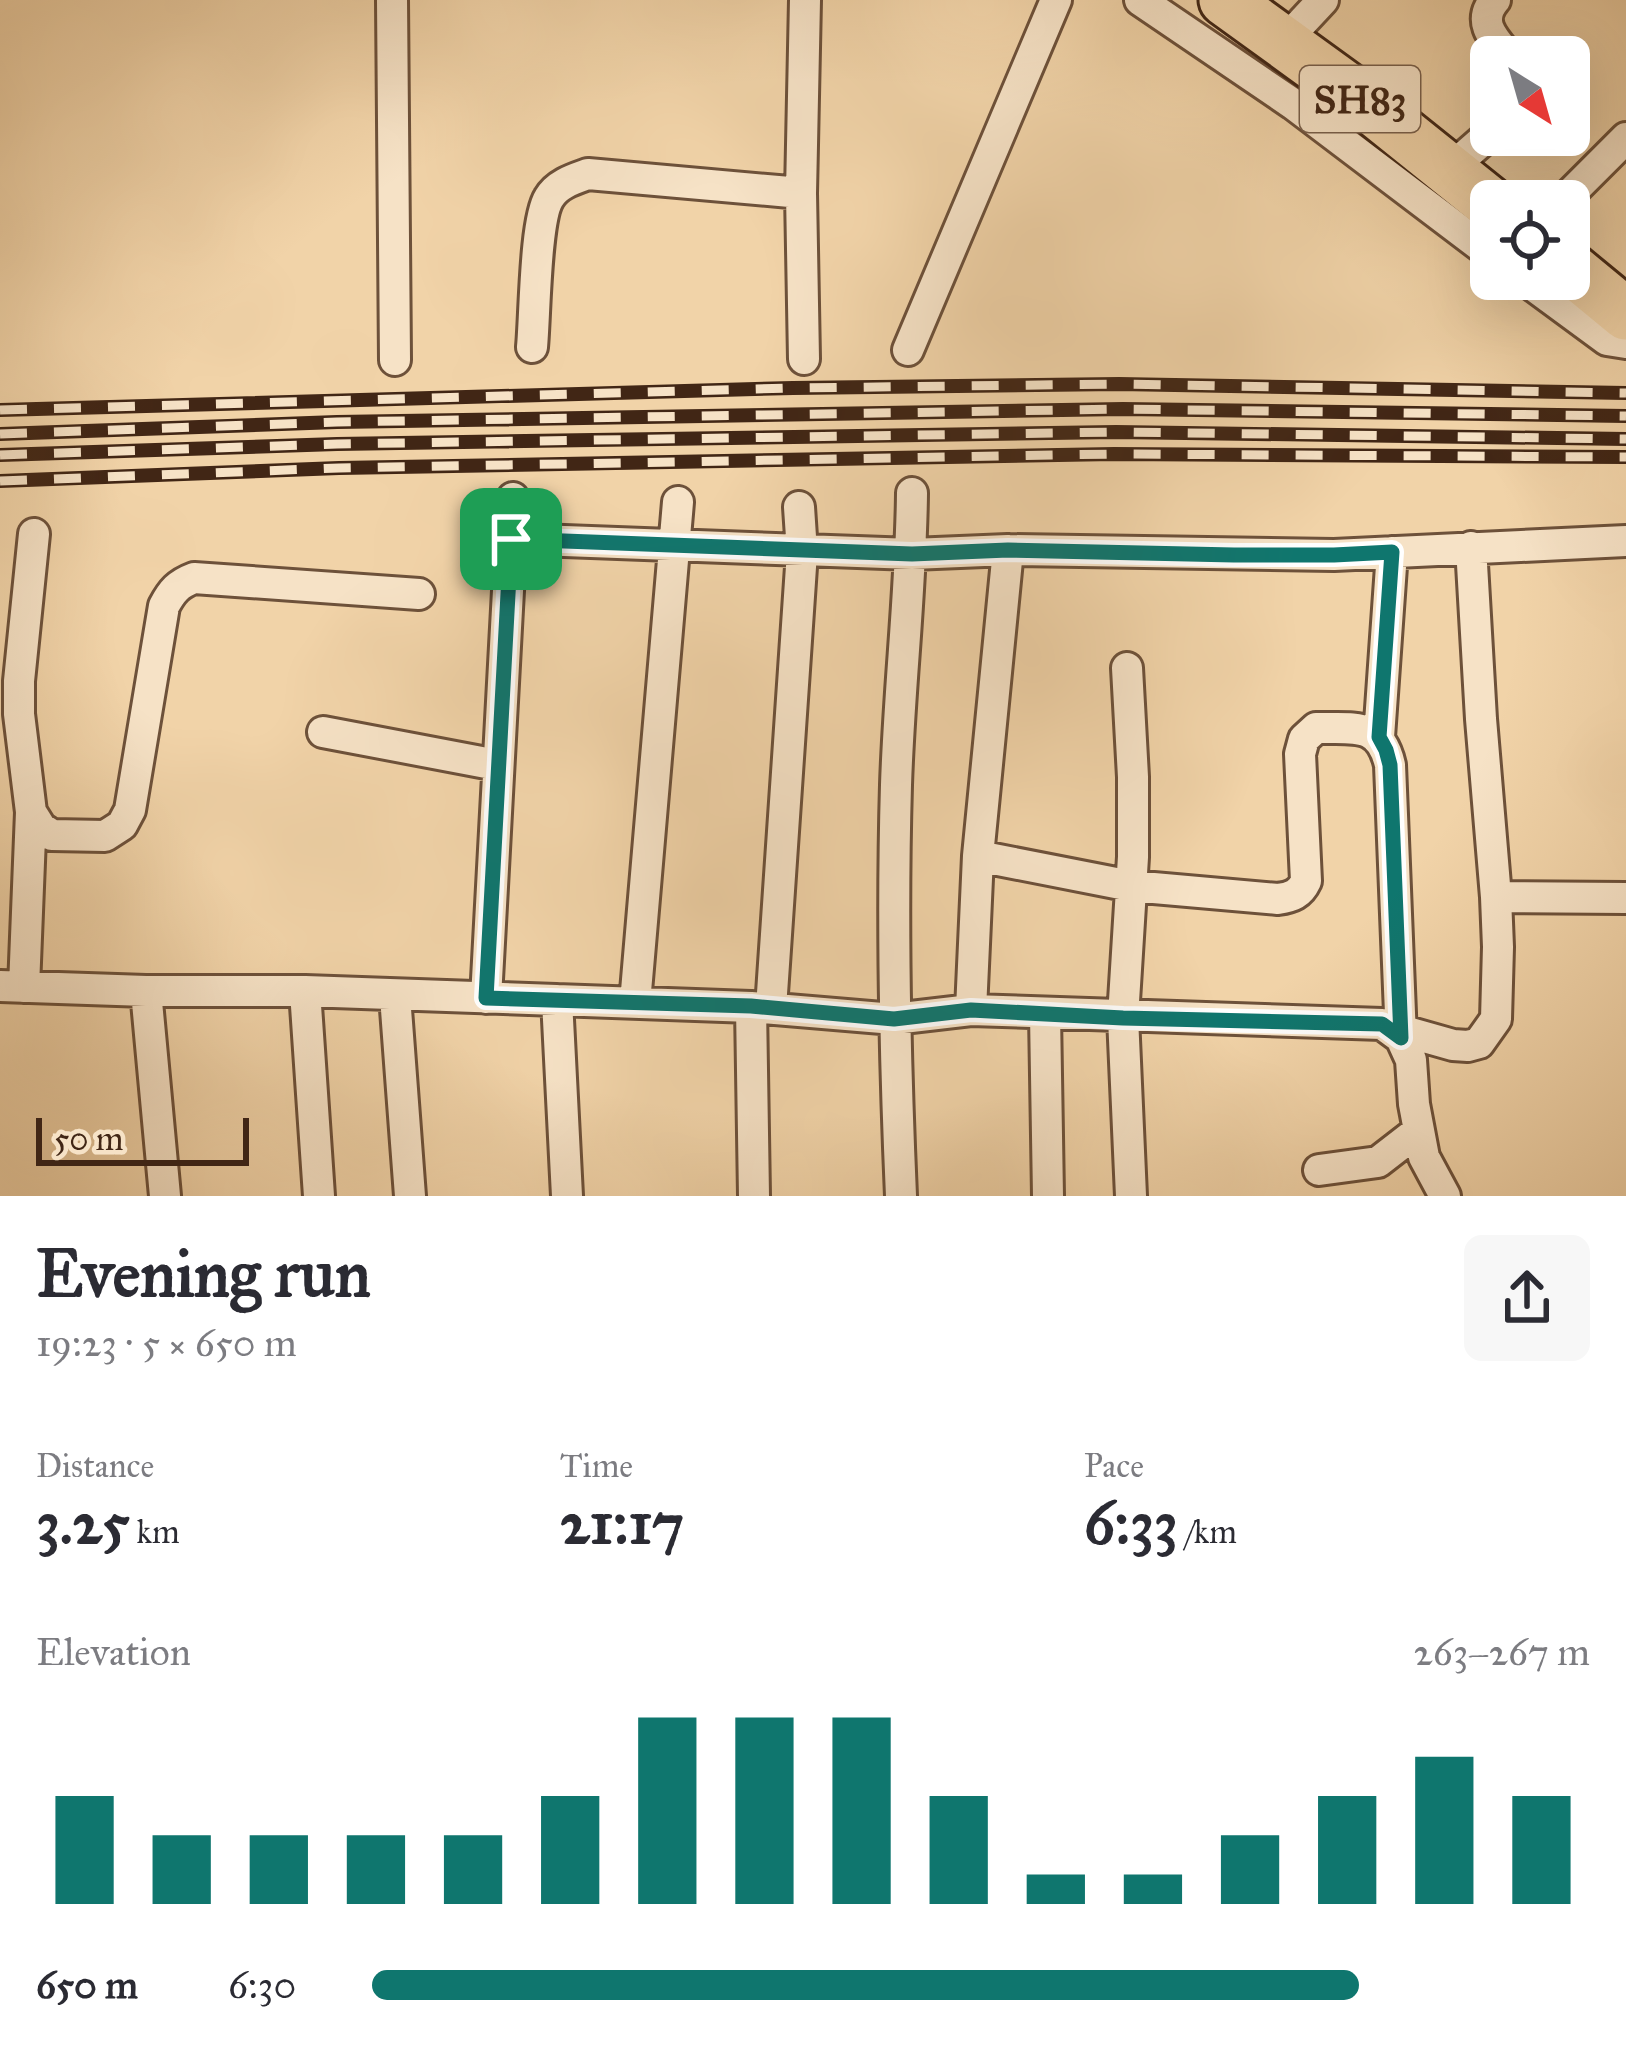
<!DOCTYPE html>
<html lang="en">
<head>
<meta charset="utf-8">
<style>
	body { margin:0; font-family:"IM FELL Great Primer",serif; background:#f7f7f7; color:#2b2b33; height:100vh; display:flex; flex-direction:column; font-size:45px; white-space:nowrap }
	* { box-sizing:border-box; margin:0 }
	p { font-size:39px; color:#7c7c81 }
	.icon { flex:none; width:66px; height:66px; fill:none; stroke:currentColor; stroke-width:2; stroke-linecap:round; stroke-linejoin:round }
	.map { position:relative; height:1196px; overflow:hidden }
	.details { display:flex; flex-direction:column; background:#fff; flex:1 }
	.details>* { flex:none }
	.needle { width:78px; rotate:143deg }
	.buttons { position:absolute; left:1470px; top:36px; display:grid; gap:24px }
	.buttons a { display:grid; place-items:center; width:120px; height:120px; border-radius:18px; background:#fff; box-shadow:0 12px 48px #0002; font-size:60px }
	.scale { position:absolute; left:36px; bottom:30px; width:213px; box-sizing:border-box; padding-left:12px; border:6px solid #412615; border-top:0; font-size:33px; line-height:42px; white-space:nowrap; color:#412615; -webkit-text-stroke:9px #f6e2c6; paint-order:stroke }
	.pin { position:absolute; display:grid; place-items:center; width:102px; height:102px; color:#fff; margin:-51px; border-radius:24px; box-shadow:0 6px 18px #0006 }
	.round { display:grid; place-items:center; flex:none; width:126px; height:126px; border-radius:18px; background:#f7f7f7 }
	.overview { display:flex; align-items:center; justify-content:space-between; height:204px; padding:0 36px }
	h1 { font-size:66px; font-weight:800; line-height:90px }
	.figures { display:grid; grid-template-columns:repeat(3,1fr); gap:18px; height:204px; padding:12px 36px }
	.figures div { display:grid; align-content:center }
	.figures b { font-size:60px; font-weight:800 }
	.figures small { font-size:33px; font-weight:400 }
	.figures p { font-size:33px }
	.chart { height:336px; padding:24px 36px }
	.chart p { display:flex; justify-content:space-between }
	.chart svg { width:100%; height:216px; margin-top:12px; stroke:#0f766e; stroke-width:6 }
	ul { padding:0 36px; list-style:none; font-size:39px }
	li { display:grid; grid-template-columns:192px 144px 1fr; align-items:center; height:90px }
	li i { height:30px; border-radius:15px; background:#0f766e }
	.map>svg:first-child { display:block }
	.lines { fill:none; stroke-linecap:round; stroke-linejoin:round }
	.minor-casing { stroke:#6d513a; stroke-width:36 }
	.primary-casing { stroke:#412615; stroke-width:57 }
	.minor { stroke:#f6e2c6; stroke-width:30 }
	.primary { stroke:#f1d3a8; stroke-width:51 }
	.rail-casing { stroke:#412615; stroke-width:14 }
	.rail { stroke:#f6e2c6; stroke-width:9; stroke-dasharray:27; stroke-linecap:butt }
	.route-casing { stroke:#fff; stroke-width:24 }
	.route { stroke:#0f766e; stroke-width:15 }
	.labels { text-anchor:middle; stroke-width:12; stroke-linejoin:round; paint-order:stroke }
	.shield { fill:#f6e2c6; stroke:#775e4a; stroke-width:3 }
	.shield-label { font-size:39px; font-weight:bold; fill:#412615 }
</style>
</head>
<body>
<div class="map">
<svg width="1626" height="1196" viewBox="0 0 1626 1196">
	<rect width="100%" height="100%" fill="#f1d3a8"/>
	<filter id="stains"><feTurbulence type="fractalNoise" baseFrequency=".00167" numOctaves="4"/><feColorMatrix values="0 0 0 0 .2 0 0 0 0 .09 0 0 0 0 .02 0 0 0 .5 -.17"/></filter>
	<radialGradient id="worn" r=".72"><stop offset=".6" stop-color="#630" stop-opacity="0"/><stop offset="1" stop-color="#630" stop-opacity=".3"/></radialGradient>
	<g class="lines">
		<defs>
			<path id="minor" d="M 392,0 L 395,360
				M 1140,0 L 1293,104 L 1491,254
				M 1495,0 C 1476,22 1494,39 1509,57
				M 1295,30 L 1323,0
				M 1459,161 L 1491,133
				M 1563,201 L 1626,138
				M 1524,279 L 1607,340 L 1626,343
				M 532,347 C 535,316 535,220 549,198 C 557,184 574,179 588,174 L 801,193
				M 908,350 L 1056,0
				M 804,359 L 801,193 L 805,0
				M 34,534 L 19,681 L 19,714 L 31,812 L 41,828 L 52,835 L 105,836 L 122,825 L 130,810 L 164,606 C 172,591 178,584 194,578 L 419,594
				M 511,539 L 912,554 L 1008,550 L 1334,555 L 1626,541
				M 1127,668 L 1133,777 L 1133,857 L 1123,1017 L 1131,1196
				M 323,732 L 497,765
				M 1379,737 L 1392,552
				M 978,856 L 1131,886 L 1278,899 C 1292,897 1300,894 1306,881 L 1300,754 L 1304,739 L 1316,728 C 1354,729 1380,721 1390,765 L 1401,1038
				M 1496,897 L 1626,898
				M 0,986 L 146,991 L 305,991 L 751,1007 L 894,1019 L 971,1010 L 1382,1024 L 1401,1038 L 1411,1060 L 1414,1104 L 1424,1157 L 1445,1196
				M 24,987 L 31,812
				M 146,991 L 165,1196
				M 305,991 L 319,1196
				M 395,996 L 410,1196
				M 486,998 L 513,498
				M 557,1000 L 567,1196
				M 635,1003 L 678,502
				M 751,1007 L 754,1196
				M 771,1008 L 802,552 L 799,507
				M 971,1010 L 978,856 L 1008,550
				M 1045,1014 L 1048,1196
				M 1400,1030 L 1453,1045 L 1468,1046 L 1479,1043 L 1496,1019 L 1498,947 L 1496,897 L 1481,719 L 1471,547
				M 1319,1170 L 1378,1162 L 1418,1131
				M 901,1196 C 895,1059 892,922 896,785 C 899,688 911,591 912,493"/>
			<path id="primary" d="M 1225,0 L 1349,90 L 1491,204
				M 1569,267 L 1626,314"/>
		</defs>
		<use href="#minor" class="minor-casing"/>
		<use href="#primary" class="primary-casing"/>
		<use href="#minor" class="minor"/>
		<use href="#primary" class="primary"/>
		<defs>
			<path id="rail" d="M 0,410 L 793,388 L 1119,384 L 1626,393
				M 0,434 L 337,422 L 1123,409 L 1626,416
				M 0,455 L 337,444 L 1116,432 L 1626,439
				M 0,481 L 339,468 L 1114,454 L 1626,457"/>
		</defs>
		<use href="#rail" class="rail-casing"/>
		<use href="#rail" class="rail"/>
	</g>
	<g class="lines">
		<defs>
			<path id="route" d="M 511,539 L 912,554 L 1008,550 L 1234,555 L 1334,555 L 1392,552 L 1379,737 L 1386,750 L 1390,765 L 1401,1038 L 1382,1024 L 1123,1018 L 971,1010 L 894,1019 L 751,1006 L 486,998 Z"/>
		</defs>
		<use href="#route" class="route-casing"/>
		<use href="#route" class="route"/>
	</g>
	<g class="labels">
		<rect class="shield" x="1300" y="66" width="120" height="66" rx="9"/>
		<g class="shield-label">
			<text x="1360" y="113">SH83</text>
		</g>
	</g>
	<rect width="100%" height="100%" filter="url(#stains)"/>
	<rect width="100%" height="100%" fill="url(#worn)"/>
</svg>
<div class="buttons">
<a><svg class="needle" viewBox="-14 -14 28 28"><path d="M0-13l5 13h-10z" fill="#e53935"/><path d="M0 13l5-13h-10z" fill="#7c7c81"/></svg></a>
<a><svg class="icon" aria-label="locate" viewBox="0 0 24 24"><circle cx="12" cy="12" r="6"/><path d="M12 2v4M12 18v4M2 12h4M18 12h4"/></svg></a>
</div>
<div class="scale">50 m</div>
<div class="pin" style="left:511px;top:539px;background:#1e9e55"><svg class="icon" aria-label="arrive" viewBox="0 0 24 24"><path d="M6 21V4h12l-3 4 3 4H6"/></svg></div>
</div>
<section class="details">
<div class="overview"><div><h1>Evening run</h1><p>19:23 · 5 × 650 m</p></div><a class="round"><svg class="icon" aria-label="share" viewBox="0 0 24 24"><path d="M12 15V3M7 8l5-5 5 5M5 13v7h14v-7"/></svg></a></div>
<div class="figures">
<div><p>Distance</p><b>3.25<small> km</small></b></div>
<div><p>Time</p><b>21:17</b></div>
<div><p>Pace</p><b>6:33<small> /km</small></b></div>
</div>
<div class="chart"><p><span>Elevation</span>263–267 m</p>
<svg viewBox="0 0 160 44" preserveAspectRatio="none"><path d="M5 44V22M15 44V30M25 44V30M35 44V30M45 44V30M55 44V22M65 44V6M75 44V6M85 44V6M95 44V22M105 44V38M115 44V38M125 44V30M135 44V22M145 44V14M155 44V22"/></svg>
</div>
<ul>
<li><b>650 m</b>6:30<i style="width:81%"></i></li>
</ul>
</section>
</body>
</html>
